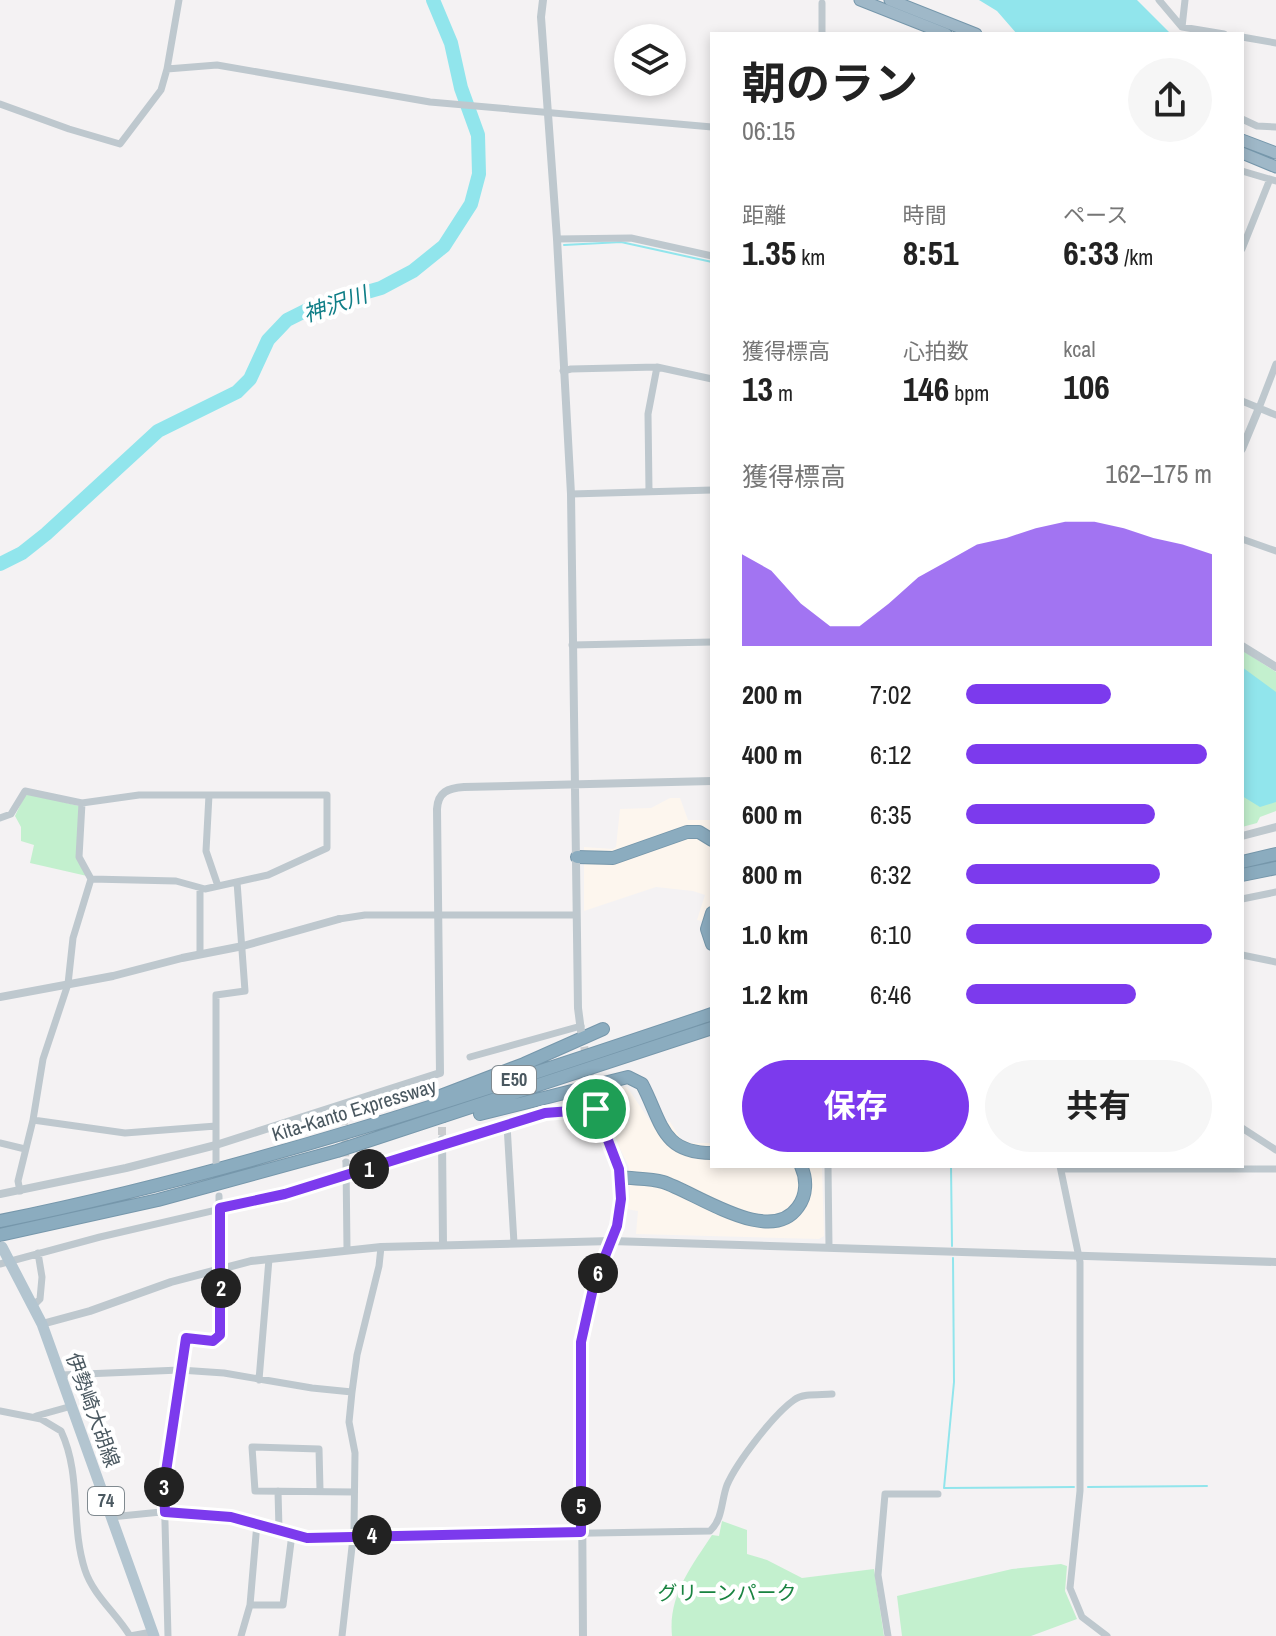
<!DOCTYPE html>
<html lang="ja">
<head>
<meta charset="utf-8">
<style>
	body { margin:0; font-family:"Archivo Narrow","Noto Sans JP",sans-serif; background:#f6f6f6; color:#222; height:100vh; display:flex; flex-direction:column; font-size:30px; white-space:nowrap }
	* { box-sizing:border-box; margin:0 }
	p { font-size:26px; color:#767676 }
	.icon { flex:none; width:44px; height:44px; fill:none; stroke:currentColor; stroke-width:2; stroke-linecap:round; stroke-linejoin:round }
	.map { position:relative; flex:1; overflow:hidden }
	.details { position:absolute; left:710px; top:32px; width:534px; height:1136px; display:flex; flex-direction:column; background:#fff; border-radius:0px; box-shadow:0 4px 12px #0003 }
	.details>* { flex:none }
	.buttons { position:absolute; left:614px; top:24px; display:grid; gap:16px }
	.buttons a { display:grid; place-items:center; width:72px; height:72px; border-radius:50%; background:#fff; box-shadow:0 4px 12px #0003; font-size:40px }
	.pin { position:absolute; display:grid; place-items:center; width:68px; height:68px; color:#fff; margin:-34px; border:4px solid #fff; border-radius:50%; box-shadow:0 2px 8px #0007 }
	.km { position:absolute; width:40px; height:40px; margin:-20px; border-radius:50%; background:#222; color:#fff; font-size:22px; line-height:40px; text-align:center }
	.round { display:grid; place-items:center; flex:none; width:84px; height:84px; border-radius:42px; background:#f6f6f6 }
	.headline { display:flex; align-items:center; justify-content:space-between; height:136px; padding:0 32px }
	h1 { font-size:44px; font-weight:700; line-height:60px }
	.figures { display:grid; grid-template-columns:repeat(3,1fr); gap:12px; height:136px; padding:8px 32px }
	.figures div { display:grid; align-content:center }
	.figures b { font-size:34px; font-weight:700 }
	.figures small { font-size:22px; font-weight:400 }
	.figures p { font-size:22px }
	.chart { height:224px; padding:16px 32px }
	.chart p { display:flex; justify-content:space-between }
	.chart svg { width:100%; height:144px; margin-top:8px; fill:#7c3aed; opacity:.7 }
	.cta { display:flex; gap:16px; margin-top:auto; padding:16px 32px }
	.cta a { flex:1; height:92px; border-radius:48px; background:#7c3aed; color:#fff; font-size:32px; font-weight:700; line-height:92px; text-align:center }
	.cta a+a { background:#f6f6f6; color:#222 }
	ul { padding:0 32px; list-style:none; font-size:26px }
	li { display:grid; grid-template-columns:128px 96px 1fr; align-items:center; height:60px }
	li i { height:20px; border-radius:10px; background:#7c3aed }
	.map>svg:first-child { display:block }
	.commercial { fill:#fdf6ee }
	.green { fill:#c3f0ce }
	.water { fill:#91e5ec }
	.lines { fill:none; stroke-linecap:round; stroke-linejoin:round }
	.stream { stroke:#91e5ec; stroke-width:2 }
	.river { stroke:#91e5ec; stroke-width:14 }
	.minor-tunnel { stroke:#caccce; stroke-width:7; stroke-dasharray:7 3.5; stroke-linecap:butt }
	.tertiary-tunnel { stroke:#caccce; stroke-width:8; stroke-dasharray:8 4; stroke-linecap:butt }
	.trunk-casing { stroke:#7697ab; stroke-width:13 }
	.motorway-casing { stroke:#7697ab; stroke-width:14 }
	.minor { stroke:#bec8ce; stroke-width:7 }
	.tertiary { stroke:#bec8ce; stroke-width:8 }
	.primary { stroke:#b3c5d0; stroke-width:11 }
	.trunk { stroke:#9fb8c8; stroke-width:11 }
	.motorway { stroke:#8bacbf; stroke-width:12 }
	.route-casing { stroke:#fff; stroke-width:16 }
	.route { stroke:#7c3aed; stroke-width:10 }
	.labels { text-anchor:middle; stroke-width:8; stroke-linejoin:round; paint-order:stroke }
	.shield { fill:#fff; stroke:#808a90; stroke-width:2 }
	.shield-label { font-size:18px; font-weight:bold; fill:#4a5860 }
	.street-label { font-size:20px; fill:#4a5860; stroke:#fff }
	.park-label { font-size:20px; fill:#198340; stroke:#fff }
	.water-label { font-size:22px; font-style:italic; fill:#0f7e87; stroke:#fff }
</style>
</head>
<body>
<div class="map">
<svg width="1276" height="1636" viewBox="0 0 1276 1636">
	<rect width="100%" height="100%" fill="#f4f2f3"/>
	<path class="commercial" d="M 670,798 L 680,798 L 688,820 L 712,820 L 712,931 L 711,923 L 697,920 L 705,895 L 693,891 L 656,887 L 584,911 L 584,847 L 613,849 L 616,847 L 620,809 L 651,808 Z
		M 607,1087 L 627,1087 L 650,1121 L 655,1124 L 670,1122 L 681,1139 L 691,1143 L 712,1143 L 712,1166 L 822,1166 L 824,1236 L 819,1239 L 636,1234 L 638,1211 L 626,1209 L 630,1197 L 629,1167 L 599,1105 L 599,1094 Z"/>
	<path class="green" d="M 1242,650 L 1276,672 L 1276,811 L 1260,817 L 1257,823 L 1242,827 Z
		M 26,793 L 79,806 L 77,859 L 87,876 L 30,863 L 34,845 L 21,841 L 21,827 L 15,816 Z
		M 722,1521 L 747,1530 L 747,1554 L 767,1560 L 802,1578 L 874,1569 L 884,1636 L 672,1636 C 668,1596 691,1567 712,1535 L 719,1536 Z
		M 1061,1564 L 1067,1566 L 1065,1591 L 1077,1619 L 1031,1636 L 902,1636 L 897,1596 L 1012,1569 Z"/>
	<path class="water" d="M 979,0 L 1137,0 L 1171,34 L 1017,34 L 997,11 Z
		M 1242,667 L 1276,692 L 1276,802 L 1260,807 L 1242,796 Z"/>
	<g class="lines">
		<path class="stream" d="M 564,245 L 621,242 L 712,262
			M 951,1166 L 952,1246
			M 953,1258 L 954,1382 L 944,1488 L 1074,1487
			M 1088,1487 L 1207,1486"/>
		<path class="river" d="M 0,564 L 22,553 L 46,534 L 158,431 L 237,392 L 250,379 L 268,340 L 287,320 L 311,308 L 381,288 L 413,271 L 444,246 L 471,204 L 479,174 L 478,135 L 461,88 L 451,43 L 433,0"/>
		<path class="minor-tunnel" d="M 344,1118 L 346,1162"/>
		<path class="tertiary-tunnel" d="M 582,1035 L 592,1088
			M 442,1115 L 442,1139"/>
		<defs>
			<path id="trunk" d="M 860,0 L 946,34
				M 890,0 L 976,34
				M 1242,140 L 1276,153
				M 1242,153 L 1276,167"/>
			<path id="motorway" d="M 577,857 L 613,858 L 687,832 L 699,832 L 712,840
				M 1242,862 L 1276,854
				M 1242,875 L 1276,868
				M 712,913 L 707,929 L 712,944
				M 435,1098 L 524,1064 L 603,1029
				M 480,1114 L 628,1077 L 642,1084 C 662,1122 661,1153 712,1153
				M 620,1177 C 634,1179 650,1178 663,1182 C 697,1193 770,1247 798,1207 C 807,1195 807,1179 801,1166
				M 0,1221 C 243,1172 477,1093 712,1014
				M 0,1235 L 158,1200 L 337,1151 L 712,1028"/>
		</defs>
		<use href="#trunk" class="trunk-casing"/>
		<use href="#motorway" class="motorway-casing"/>
		<path class="minor" d="M 1159,0 L 1181,26
			M 1185,0 L 1182,27 L 1224,34
			M 822,34 L 822,3
			M 1242,37 L 1276,43
			M 167,69 L 217,65 L 430,102 L 712,127
			M 0,104 L 69,129 L 120,144 L 161,90 L 167,69 L 179,0
			M 1242,119 L 1257,126 L 1276,127
			M 1242,171 L 1276,181
			M 557,239 L 631,238 L 712,256
			M 1242,249 L 1270,179
			M 563,371 L 571,369 L 657,367 L 712,379
			M 1242,401 L 1276,415
			M 1259,408 L 1276,364
			M 649,491 L 648,414 L 657,367
			M 571,494 L 712,490
			M 1242,539 L 1276,551
			M 572,645 L 712,642
			M 209,795 L 206,851 L 218,886
			M 0,818 L 11,814 L 25,791 L 82,803 L 139,795 L 327,795 L 327,848 L 268,875 L 205,889 L 176,881 L 91,879
			M 1242,899 L 1276,892
			M 339,919 L 365,915 L 576,915
			M 200,954 L 200,888
			M 1242,955 L 1276,962
			M 470,1057 L 581,1026
			M 344,1105 L 344,1118
			M 33,1120 L 125,1133 L 216,1126
			M 507,1125 L 514,1243
			M 1242,1128 L 1276,1150
			M 0,1143 L 25,1149
			M 216,1162 L 216,995 L 245,991 L 237,882
			M 346,1162 L 347,1249
			M 828,1166 L 829,1247
			M 1060,1166 L 1080,1262 L 1080,1491 L 1070,1588 L 1082,1617 L 1107,1636
			M 1061,1169 L 1276,1169
			M 20,1191 L 18,1181 L 33,1120 L 43,1059 L 68,984 L 73,938 L 91,879 L 79,857 L 82,803
			M 0,1264 L 100,1237 L 285,1194 L 545,1113 L 596,1109
			M 34,1305 L 40,1299 L 42,1277 L 38,1253
			M 61,1375 L 180,1370 L 224,1373 L 312,1388 L 352,1392
			M 259,1380 L 269,1259
			M 0,1411 L 41,1419 L 61,1431 C 82,1476 70,1524 85,1570 C 93,1595 117,1614 130,1636 L 152,1632
			M 36,1416 L 72,1406
			M 320,1490 L 319,1449 L 252,1447 L 255,1491 L 354,1492
			M 278,1491 L 279,1529
			M 111,1517 L 171,1511 L 213,1514 L 307,1538 L 710,1531 C 723,1519 721,1501 727,1485 C 737,1462 774,1414 794,1400 C 803,1393 820,1395 832,1394
			M 250,1605 L 283,1605 L 292,1534
			M 168,1636 L 164,1485 L 186,1338 L 213,1341 L 220,1335 L 219,1196
			M 241,1636 L 250,1605 L 257,1523
			M 342,1636 L 354,1529 L 355,1453 L 349,1422 L 352,1392 L 357,1355 L 379,1266 L 381,1247
			M 888,1636 L 878,1575 L 885,1494 L 938,1494"/>
		<path class="tertiary" d="M 543,0 L 541,17 L 557,239 L 571,494 L 578,1008 L 581,1031
			M 1242,449 L 1259,408
			M 1242,646 L 1276,667
			M 1242,836 L 1276,827
			M 0,997 L 113,976 L 182,958 L 243,946 L 339,919
			M 442,1139 L 443,1245
			M 0,1194 L 126,1168 L 216,1145 L 440,1073 L 437,809 C 438,792 448,788 464,787 L 712,781
			M 42,1324 L 90,1311 L 171,1282 L 251,1261 L 381,1247 L 611,1241 L 1276,1262
			M 583,1636 L 581,1342 L 594,1284 L 617,1226 L 621,1199 L 619,1169 L 598,1118 L 593,1097"/>
		<path class="primary" d="M 2,1247 L 42,1324 L 154,1636"/>
		<use href="#trunk" class="trunk"/>
		<use href="#motorway" class="motorway"/>
	</g>
	<g class="lines">
		<defs>
			<path id="route" d="M 596,1109 L 619,1169 L 621,1199 L 617,1226 L 594,1284 L 581,1342 L 581,1532 L 307,1538 L 231,1517 L 165,1512 L 164,1485 L 186,1338 L 213,1341 L 220,1335 L 220,1208 L 285,1194 L 545,1113 Z"/>
		</defs>
		<use href="#route" class="route-casing"/>
		<use href="#route" class="route"/>
	</g>
	<g class="labels">
		<g class="shield">
			<rect x="492" y="1066" width="44" height="28" rx="6"/>
			<rect x="88" y="1487" width="36" height="28" rx="6"/>
		</g>
		<g class="shield-label">
			<text x="514" y="1086">E50</text>
			<text x="106" y="1507">74</text>
		</g>
		<g class="street-label">
			<text transform="translate(354 1110) rotate(-17)" y="7">Kita-Kanto Expressway</text>
			<text transform="translate(93 1410) rotate(70)" y="7">伊勢崎大胡線</text>
		</g>
		<g class="park-label">
			<text x="727" y="1600">グリーンパーク</text>
		</g>
		<g class="water-label">
			<text transform="translate(335 304) rotate(-19)" y="8">神沢川</text>
		</g>
	</g>
</svg>
<div class="buttons">
<a><svg class="icon" aria-label="layers" viewBox="0 0 24 24"><path d="M12 4l9 5-9 5-9-5zM3 14l9 5 9-5"/></svg></a>
</div>
<div class="pin" style="left:596px;top:1109px;background:#1e9e55"><svg class="icon" aria-label="arrive" viewBox="0 0 24 24"><path d="M6 21V4h12l-3 4 3 4H6"/></svg></div>
<b class="km" style="left:369px;top:1169px">1</b>
<b class="km" style="left:221px;top:1288px">2</b>
<b class="km" style="left:164px;top:1487px">3</b>
<b class="km" style="left:372px;top:1535px">4</b>
<b class="km" style="left:581px;top:1506px">5</b>
<b class="km" style="left:598px;top:1273px">6</b>
<section class="details">
<div class="headline"><div><h1>朝のラン</h1><p>06:15</p></div><a class="round"><svg class="icon" aria-label="share" viewBox="0 0 24 24"><path d="M12 15V3M7 8l5-5 5 5M5 13v7h14v-7"/></svg></a></div>
<div class="figures">
<div><p>距離</p><b>1.35<small> km</small></b></div>
<div><p>時間</p><b>8:51</b></div>
<div><p>ペース</p><b>6:33<small> /km</small></b></div>
</div>
<div class="figures">
<div><p>獲得標高</p><b>13<small> m</small></b></div>
<div><p>心拍数</p><b>146<small> bpm</small></b></div>
<div><p>kcal</p><b>106</b></div>
</div>
<div class="chart"><p><span>獲得標高</span>162–175 m</p>
<svg viewBox="0 0 160 44" preserveAspectRatio="none"><path d="M0 44V16L10 21L20 31L30 38L40 38L50 31L60 23L70 18L80 13L90 11L100 8L110 6L120 6L130 8L140 11L150 13L160 16V44z"/></svg>
</div>
<ul>
<li><b>200 m</b>7:02<i style="width:59%"></i></li>
<li><b>400 m</b>6:12<i style="width:98%"></i></li>
<li><b>600 m</b>6:35<i style="width:77%"></i></li>
<li><b>800 m</b>6:32<i style="width:79%"></i></li>
<li><b>1.0 km</b>6:10<i style="width:100%"></i></li>
<li><b>1.2 km</b>6:46<i style="width:69%"></i></li>
</ul>
<div class="cta"><a>保存</a><a>共有</a></div>
</section>
</div>
</body>
</html>
